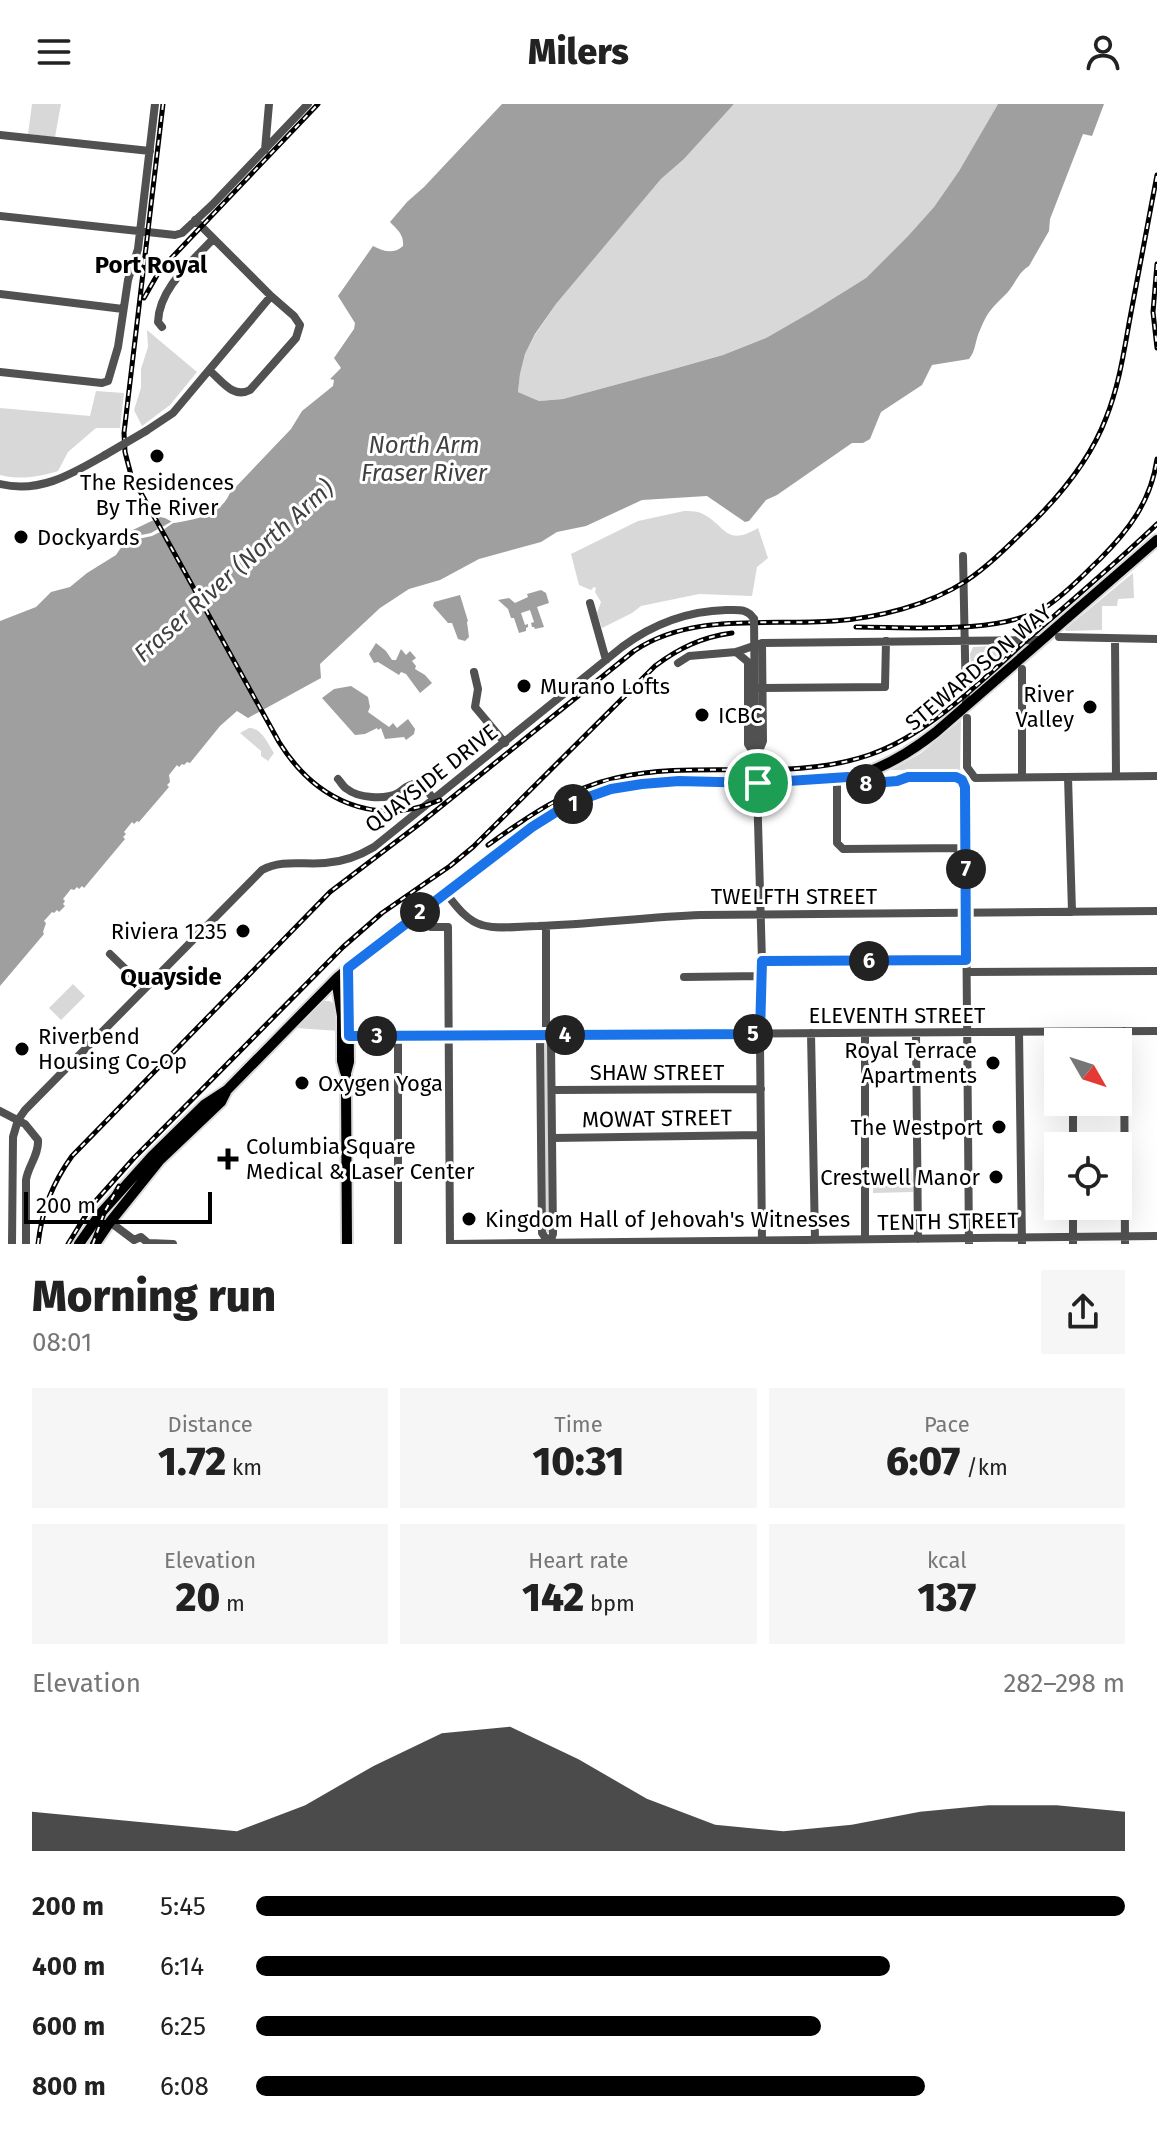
<!DOCTYPE html>
<html lang="en">
<head>
<meta charset="utf-8">
<style>
	body { margin:0; font-family:"Fira Sans",sans-serif; background:#f6f6f6; color:#222; height:100vh; display:flex; flex-direction:column; font-size:30px; white-space:nowrap }
	* { box-sizing:border-box; margin:0 }
	p { font-size:26px; color:#767676 }
	.icon { flex:none; width:44px; height:44px; fill:none; stroke:currentColor; stroke-width:2; stroke-linecap:round; stroke-linejoin:round }
	.map { position:relative; height:1140px; overflow:hidden }
	.drawer { display:flex; flex-direction:column; background:#fff; flex:1 }
	.drawer>* { flex:none }
	.needle { width:52px; rotate:129deg }
	.buttons { position:absolute; left:1044px; top:924px; display:grid; gap:16px }
	.buttons a { display:grid; place-items:center; width:88px; height:88px; border-radius:0px; background:#fff; box-shadow:0 8px 32px #0002; font-size:40px }
	.scale { position:absolute; left:24px; bottom:20px; width:188px; box-sizing:border-box; padding-left:8px; border:4px solid #000; border-top:0; font-size:22px; line-height:28px; white-space:nowrap; color:#000; -webkit-text-stroke:6px #fff; paint-order:stroke }
	.pin { position:absolute; display:grid; place-items:center; width:68px; height:68px; color:#fff; margin:-34px; border:4px solid #fff; border-radius:50%; box-shadow:0 2px 8px #0007 }
	.km { position:absolute; width:40px; height:40px; margin:-20px; border-radius:50%; background:#222; color:#fff; font-size:22px; line-height:40px; text-align:center }
	.round { display:grid; place-items:center; flex:none; width:84px; height:84px; border-radius:0px; background:#f6f6f6 }
	.head { display:flex; align-items:center; justify-content:space-between; height:136px; padding:0 32px }
	h1 { font-size:44px; font-weight:800; line-height:60px }
	.stats { display:grid; grid-template-columns:repeat(3,1fr); gap:12px; height:136px; padding:8px 32px }
	.stats div { display:grid; align-content:center; border-radius:0px; background:#f6f6f6; text-align:center }
	.stats b { font-size:40px; font-weight:800 }
	.stats small { font-size:22px; font-weight:400 }
	.stats p { font-size:22px }
	.chart { height:224px; padding:16px 32px }
	.chart p { display:flex; justify-content:space-between }
	.chart svg { width:100%; height:144px; margin-top:8px; fill:#000; opacity:.7 }
	ul { padding:0 32px; list-style:none; font-size:26px }
	li { display:grid; grid-template-columns:128px 96px 1fr; align-items:center; height:60px }
	li i { height:20px; border-radius:10px; background:#000 }
	header { display:flex; justify-content:space-between; align-items:center; height:104px; padding:0 32px; background:#fff; font-size:36px; font-weight:800 }
	.map>svg:first-child { display:block }
	.green { fill:#d8d8d8 }
	.water { fill:#9f9f9f }
	.pier { fill:#fff }
	.lines { fill:none; stroke-linecap:round; stroke-linejoin:round }
	.major-casing { stroke:#dbdbdb; stroke-width:14 }
	.minor { stroke:#515151; stroke-width:8 }
	.major { stroke:#000; stroke-width:10 }
	.rail-casing { stroke:#000; stroke-width:5 }
	.rail { stroke:#fff; stroke-width:2; stroke-dasharray:6; stroke-linecap:butt }
	.minor-bridge { stroke:#515151; stroke-width:8 }
	.route-casing { stroke:#fff; stroke-width:16 }
	.route { stroke:#1a73e8; stroke-width:10 }
	.poi-dot { fill:#000; stroke:#fff; stroke-width:3 }
	.labels { text-anchor:middle; stroke-width:6; stroke-linejoin:round; paint-order:stroke }
	.poi-label { font-size:22px; fill:#000; stroke:#fff; text-anchor:start }
	.street-label { font-size:22px; fill:#000; stroke:#fff }
	.neighbourhood-label { font-size:24px; font-weight:bold; fill:#000; stroke:#fff }
	.water-label { font-size:24px; font-style:italic; fill:#404040; stroke:#fff }
</style>
</head>
<body>
<header><svg class="icon" aria-label="menu" viewBox="0 0 24 24"><path d="M4 6h16M4 12h16M4 18h16"/></svg>Milers<svg class="icon" aria-label="person" viewBox="0 0 24 24"><circle cx="12" cy="8" r="4"/><path d="M4 21q1-7 8-7t8 7"/></svg></header>
<div class="map">
<svg width="1157" height="1140" viewBox="0 0 1157 1140">
	<rect width="100%" height="100%" fill="#fff"/>
	<path class="green" d="M 32,0 L 61,0 L 55,33 L 28,30 Z
		M 734,0 L 998,0 L 959,67 L 934,103 L 908,132 L 866,174 L 813,207 L 766,234 L 723,251 L 670,266 L 563,295 L 539,297 L 518,288 L 520,270 L 525,250 L 535,231 L 556,200 L 661,75 L 684,55 Z
		M 147,226 L 197,268 L 170,301 L 142,322 L 134,306 L 141,284 L 141,265 L 148,243 Z
		M 96,287 L 124,289 L 120,324 L 96,324 L 68,348 L 58,367 C 38,373 21,376 0,371 L 0,304 L 90,312 Z
		M 684,407 C 689,407 694,407 698,408 C 725,417 723,445 758,424 L 768,454 L 757,463 L 752,492 L 699,490 L 641,502 L 632,509 L 602,524 L 597,509 L 601,498 L 595,488 L 596,484 L 594,483 L 591,486 L 579,481 L 571,450 L 638,417 Z
		M 1133,469 L 1134,494 L 1118,495 L 1117,502 L 1102,502 L 1102,526 L 1066,527 L 1065,525 Z
		M 1007,541 L 1010,544 L 975,574 L 972,572 L 970,550 L 973,543 Z
		M 961,616 L 960,667 L 891,666 L 921,649 Z
		M 249,624 C 262,624 267,639 274,649 L 268,657 L 261,652 L 261,647 L 240,629 Z
		M 73,880 L 85,892 L 61,916 L 49,904 Z
		M 324,897 L 330,897 L 335,901 L 339,927 L 296,924 Z
		M 543,939 L 549,939 L 550,1129 L 545,1129 Z
		M 912,1068 L 913,1088 L 873,1089 L 873,1069 Z"/>
	<path class="water" d="M 502,0 L 734,0 L 684,55 L 661,75 L 556,200 L 535,230 L 525,250 L 520,270 L 518,288 L 539,297 L 563,295 L 670,266 L 723,251 L 766,234 L 813,207 L 866,174 L 908,132 L 934,103 L 959,67 L 998,0 L 1104,0 L 1092,32 L 1083,30 L 1050,115 L 1049,127 L 1029,162 C 1017,169 1015,182 1005,191 C 991,205 988,207 980,226 C 975,236 976,247 969,255 L 932,261 L 922,281 L 881,308 L 870,335 L 863,339 L 852,339 L 777,391 L 766,396 L 749,417 L 745,418 L 707,392 L 642,396 L 586,422 L 557,428 L 541,438 L 479,455 L 440,476 L 409,485 L 380,504 L 320,560 L 321,574 L 248,614 L 237,607 L 220,622 L 190,659 L 187,658 L 184,661 L 182,660 L 179,663 L 177,661 L 169,671 L 170,678 L 167,681 L 169,683 L 139,718 L 137,717 L 134,720 L 132,718 L 124,728 L 126,730 L 123,733 L 125,735 L 84,784 L 82,782 L 79,785 L 77,783 L 74,786 L 71,785 L 63,795 L 65,797 L 63,800 L 65,802 L 59,808 L 57,806 L 54,809 L 52,808 L 44,817 L 46,819 L 43,828 L 44,830 L 0,882 L 0,517 L 36,503 L 51,488 L 70,483 L 87,469 L 116,451 L 122,442 L 116,434 L 160,413 L 165,414 L 174,419 C 197,415 220,412 230,389 L 291,325 L 302,307 L 333,282 L 334,276 L 330,275 L 341,264 L 334,254 L 354,225 L 355,219 L 338,192 L 373,142 C 383,147 393,151 403,142 C 404,131 398,126 390,118 L 407,98 L 424,83 Z
		M 541,486 L 546,489 L 549,499 L 537,503 L 544,523 L 535,525 L 534,523 L 532,523 L 531,519 L 534,518 L 530,506 L 521,509 L 525,521 L 528,520 L 528,523 L 526,524 L 526,527 L 519,529 L 514,514 L 511,514 L 508,505 L 498,496 L 509,494 L 515,499 L 528,493 L 527,490 Z
		M 460,491 L 468,517 L 467,518 L 469,533 L 465,537 L 458,535 L 452,519 L 448,519 L 433,502 L 434,498 Z
		M 376,539 L 386,547 L 392,556 L 396,556 L 401,545 L 406,551 L 410,547 L 416,554 L 412,557 L 416,562 L 415,565 L 425,571 L 432,579 L 420,589 L 406,570 L 401,568 L 399,571 L 378,558 L 374,559 L 369,550 Z
		M 351,582 L 368,593 L 370,603 L 368,608 L 389,623 L 393,619 L 397,624 L 408,615 L 415,625 L 414,630 L 406,636 L 404,633 L 385,635 L 381,624 L 378,626 L 377,624 L 365,630 L 355,631 L 322,594 L 334,585 Z"/>
	<path class="pier" d="M 155,411 L 162,423 L 176,415 L 176,417 L 163,426 L 266,609 L 262,611 L 160,428 L 152,432 L 115,440 L 113,437 L 151,429 L 158,425 L 151,413 Z"/>
	<g class="lines">
		<defs>
			<path id="major" d="M 336,875 L 342,912 L 342,957 L 345,968
				M 79,1140 L 100,1110 L 152,1052 L 204,1001 L 227,986 L 338,873 L 389,831 L 532,723 C 556,708 581,694 609,686 C 647,675 687,677 726,678 C 755,679 783,678 812,676 C 826,675 841,675 855,672 C 885,664 912,647 936,628 L 1157,436
				M 95,1140 L 110,1118 L 159,1057 L 221,998 L 226,988
				M 347,1140 L 346,983 L 346,969 L 349,958 L 348,864"/>
		</defs>
		<use href="#major" class="major-casing"/>
		<path class="minor" d="M 0,31 L 150,47
			M 265,46 L 269,0
			M 0,112 L 175,131 L 182,129 L 212,101 L 308,0
			M 195,116 L 271,192 L 294,212 L 300,221 L 296,234 L 250,286 C 233,295 222,277 209,266
			M 0,190 L 123,205
			M 162,223 L 158,218 C 159,184 192,158 213,135
			M 0,268 L 102,279 L 108,277 L 118,243 L 128,176 L 138,145 L 155,0
			M 146,327 L 173,309 L 271,192
			M 0,380 C 39,390 72,370 105,351
			M 963,452 L 966,601
			M 590,499 L 606,556
			M 1059,533 L 1157,535
			M 1115,535 L 1116,672
			M 736,548 L 748,558 L 748,640 L 755,651
			M 678,559 L 689,552 L 736,548 L 762,539 L 1040,536
			M 1022,565 L 1022,673
			M 474,568 L 478,585 L 475,603 L 505,639
			M 748,584 L 885,583 L 886,537
			M 755,614 L 762,857 L 760,939 L 762,1139
			M 967,614 L 967,663 L 975,674 L 1157,672
			M 757,652 L 763,637 L 762,539
			M 848,673 L 861,680 L 897,677 L 908,673 L 956,673 L 962,676 L 965,683 L 969,1140
			M 1068,673 L 1072,808
			M 837,674 L 837,739 L 843,745 L 967,744
			M 338,675 C 341,678 343,683 347,685 C 358,694 385,696 398,689 C 403,686 408,680 414,680 C 424,680 429,689 434,696
			M 445,788 C 455,800 466,817 482,821 C 500,826 520,822 538,822 C 593,820 647,813 701,811 L 1157,807
			M 546,822 L 546,930 L 540,938 L 542,1129 L 549,1139
			M 431,823 L 448,823 L 450,1140
			M 110,850 L 145,884
			M 762,857 L 966,856
			M 967,868 L 1157,867
			M 684,873 L 762,872
			M 1124,927 L 1125,1140
			M 1019,928 L 1022,1140
			M 811,929 L 815,1136
			M 865,929 L 865,1135
			M 916,929 L 918,1135
			M 546,930 L 551,938 L 553,1130 L 549,1140
			M 349,932 L 1157,927
			M 553,986 L 761,985
			M 0,1007 L 25,1020 L 38,1036 C 39,1051 28,1062 26,1076 L 26,1140
			M 553,1034 L 761,1031
			M 1073,1042 L 1073,998
			M 110,1118 L 134,1136
			M 134,1136 L 141,1133 L 148,1139 L 173,1140
			M 12,1140 L 13,1033 L 18,1016 L 25,1006 L 262,766 C 282,755 303,761 325,759 C 343,758 359,752 374,743 L 622,543 C 653,520 688,507 726,506 C 738,506 747,504 754,515
			M 398,1140 L 398,932
			M 451,1140 L 1157,1132
			M 1073,1140 L 1073,1102"/>
		<use href="#major" class="major"/>
		<defs>
			<path id="rail" d="M 163,0 L 124,329 L 125,348 L 131,371 L 279,638 C 315,696 374,724 440,696
				M 1157,160 L 1153,208 L 1157,244
				M 144,194 L 160,166 L 318,0
				M 856,523 C 910,523 997,531 1044,504 C 1065,491 1083,471 1100,455 C 1129,426 1151,397 1157,355
				M 488,741 C 527,713 567,685 616,674 C 699,655 787,679 869,651 C 929,631 983,575 1030,533 C 1072,496 1116,459 1157,420
				M 38,1140 C 42,1106 52,1080 72,1052 L 330,788 L 418,721 L 634,547 C 692,508 767,522 834,517 C 878,514 929,501 966,477 C 991,460 1012,438 1034,417 C 1064,387 1091,354 1106,314 C 1119,282 1124,247 1130,214 C 1139,166 1148,119 1157,71
				M 68,1140 L 92,1101 L 134,1054 L 343,843 L 382,809 L 450,762 L 473,743 L 655,562 C 679,544 702,533 732,529
				M 93,1140 L 104,1109 L 119,1082"/>
		</defs>
		<use href="#rail" class="rail-casing"/>
		<use href="#rail" class="rail"/>
		<path class="minor-bridge" d="M 105,351 L 146,327
			M 754,515 L 755,614"/>
	</g>
	<g class="lines">
		<defs>
			<path id="route" d="M 848,673 L 861,680 L 897,677 L 908,673 L 956,673 L 962,676 L 965,683 L 966,856 L 762,857 L 760,930 L 349,932 L 348,864 L 532,723 L 556,708 L 583,695 L 611,685 L 642,680 L 679,677 L 758,679 Z"/>
		</defs>
		<use href="#route" class="route-casing"/>
		<use href="#route" class="route"/>
	</g>
	<g class="poi-dot">
		<circle cx="157" cy="352" r="8"/>
		<circle cx="21" cy="433" r="8"/>
		<circle cx="524" cy="582" r="8"/>
		<circle cx="1090" cy="603" r="8"/>
		<circle cx="702" cy="611" r="8"/>
		<circle cx="243" cy="827" r="8"/>
		<circle cx="22" cy="945" r="8"/>
		<circle cx="993" cy="959" r="8"/>
		<circle cx="302" cy="979" r="8"/>
		<circle cx="999" cy="1023" r="8"/>
		<path d="M224 1043h8v8h8v8h-8v8h-8v-8h-8v-8h8z"/>
		<circle cx="996" cy="1073" r="8"/>
		<circle cx="469" cy="1115" r="8"/>
	</g>
	<g class="labels">
		<g class="poi-label">
			<text x="157" y="386" text-anchor="middle">The Residences<tspan x="157" dy="25">By The River</tspan></text>
			<text x="37" y="441">Dockyards</text>
			<text x="540" y="590">Murano Lofts</text>
			<text x="1074" y="598" text-anchor="end">River<tspan x="1074" dy="25">Valley</tspan></text>
			<text x="718" y="619">ICBC</text>
			<text x="227" y="835" text-anchor="end">Riviera 1235</text>
			<text x="38" y="940">Riverbend<tspan x="38" dy="25">Housing Co-Op</tspan></text>
			<text x="977" y="954" text-anchor="end">Royal Terrace<tspan x="977" dy="25">Apartments</tspan></text>
			<text x="318" y="987">Oxygen Yoga</text>
			<text x="983" y="1031" text-anchor="end">The Westport</text>
			<text x="246" y="1050">Columbia Square<tspan x="246" dy="25">Medical &amp; Laser Center</tspan></text>
			<text x="980" y="1081" text-anchor="end">Crestwell Manor</text>
			<text x="485" y="1123">Kingdom Hall of Jehovah's Witnesses</text>
		</g>
		<g class="street-label">
			<text transform="translate(978 563) rotate(-40)" y="8">STEWARDSON WAY</text>
			<text transform="translate(431 674) rotate(-38)" y="8">QUAYSIDE DRIVE</text>
			<text x="794" y="800">TWELFTH STREET</text>
			<text x="897" y="919">ELEVENTH STREET</text>
			<text x="657" y="976">SHAW STREET</text>
			<text transform="translate(657 1014) rotate(-1)" y="8">MOWAT STREET</text>
			<text transform="translate(948 1117) rotate(-1)" y="8">TENTH STREET</text>
		</g>
		<g class="neighbourhood-label">
			<text x="151" y="169">Port Royal</text>
			<text x="171" y="881">Quayside</text>
		</g>
		<g class="water-label">
			<text x="424" y="349">North Arm<tspan x="424" dy="28">Fraser River</tspan></text>
			<text transform="translate(234 467) rotate(-42)" y="8">Fraser River (North Arm)</text>
		</g>
	</g>
</svg>
<div class="buttons">
<a><svg class="needle" viewBox="-14 -14 28 28"><path d="M0-13l5 13h-10z" fill="#e53935"/><path d="M0 13l5-13h-10z" fill="#767676"/></svg></a>
<a><svg class="icon" aria-label="locate" viewBox="0 0 24 24"><circle cx="12" cy="12" r="6"/><path d="M12 2v4M12 18v4M2 12h4M18 12h4"/></svg></a>
</div>
<div class="scale">200 m</div>
<div class="pin" style="left:758px;top:679px;background:#1e9e55"><svg class="icon" aria-label="arrive" viewBox="0 0 24 24"><path d="M6 21V4h12l-3 4 3 4H6"/></svg></div>
<b class="km" style="left:573px;top:700px">1</b>
<b class="km" style="left:420px;top:808px">2</b>
<b class="km" style="left:377px;top:932px">3</b>
<b class="km" style="left:565px;top:931px">4</b>
<b class="km" style="left:753px;top:930px">5</b>
<b class="km" style="left:869px;top:857px">6</b>
<b class="km" style="left:966px;top:765px">7</b>
<b class="km" style="left:866px;top:680px">8</b>
</div>
<section class="drawer">
<div class="head"><div><h1>Morning run</h1><p>08:01</p></div><a class="round"><svg class="icon" aria-label="share" viewBox="0 0 24 24"><path d="M12 15V3M7 8l5-5 5 5M5 13v7h14v-7"/></svg></a></div>
<div class="stats">
<div><p>Distance</p><b>1.72<small> km</small></b></div>
<div><p>Time</p><b>10:31</b></div>
<div><p>Pace</p><b>6:07<small> /km</small></b></div>
</div>
<div class="stats">
<div><p>Elevation</p><b>20<small> m</small></b></div>
<div><p>Heart rate</p><b>142<small> bpm</small></b></div>
<div><p>kcal</p><b>137</b></div>
</div>
<div class="chart"><p><span>Elevation</span>282–298 m</p>
<svg viewBox="0 0 160 44" preserveAspectRatio="none"><path d="M0 44V32L10 34L20 36L30 38L40 30L50 18L60 8L70 6L80 16L90 28L100 36L110 38L120 36L130 32L140 30L150 30L160 32V44z"/></svg>
</div>
<ul>
<li><b>200 m</b>5:45<i style="width:100%"></i></li>
<li><b>400 m</b>6:14<i style="width:73%"></i></li>
<li><b>600 m</b>6:25<i style="width:65%"></i></li>
<li><b>800 m</b>6:08<i style="width:77%"></i></li>
</ul>
</section>
</body>
</html>
